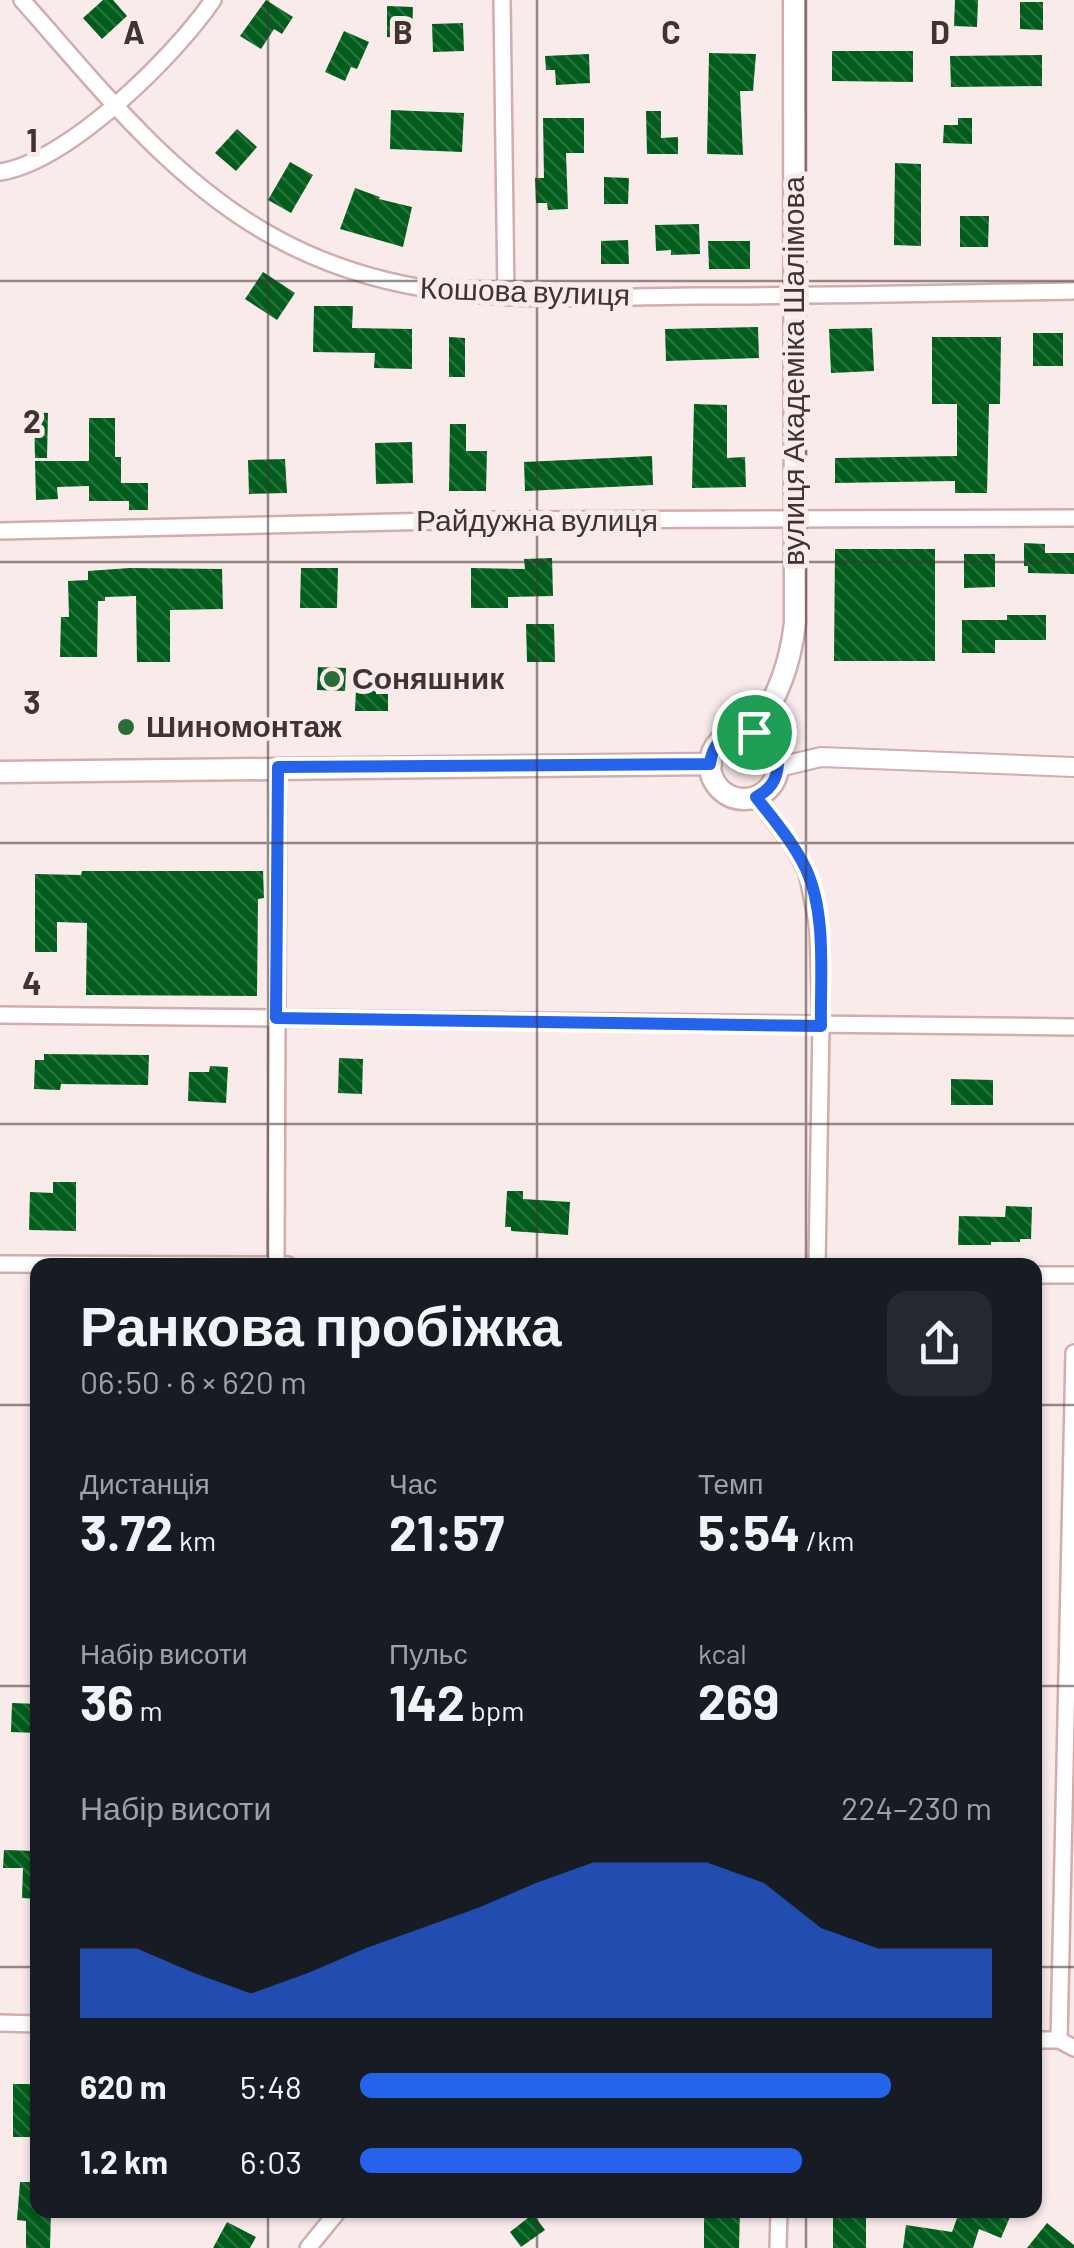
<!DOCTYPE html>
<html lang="uk">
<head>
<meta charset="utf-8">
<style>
	body { margin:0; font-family:Barlow,sans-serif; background:#242831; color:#f1f3f6; height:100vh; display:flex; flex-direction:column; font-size:38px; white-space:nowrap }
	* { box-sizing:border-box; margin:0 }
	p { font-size:32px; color:#9ea1a6 }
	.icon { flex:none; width:55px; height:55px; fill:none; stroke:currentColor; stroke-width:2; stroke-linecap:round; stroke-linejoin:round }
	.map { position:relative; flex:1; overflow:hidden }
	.details { position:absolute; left:30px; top:1258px; width:1012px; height:960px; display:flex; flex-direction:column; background:#171b24; border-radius:20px; box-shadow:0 2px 8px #0004 }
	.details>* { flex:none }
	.pin { position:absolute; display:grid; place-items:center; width:85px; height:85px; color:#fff; margin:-42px; border:5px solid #fff; border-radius:50%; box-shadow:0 2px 10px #0007 }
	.round { display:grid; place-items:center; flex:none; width:105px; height:105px; border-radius:20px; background:#242831 }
	.head { display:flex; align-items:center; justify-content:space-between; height:170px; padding:0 50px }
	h1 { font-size:55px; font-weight:700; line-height:75px }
	.metrics { display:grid; grid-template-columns:repeat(3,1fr); gap:15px; height:170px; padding:10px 50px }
	.metrics div { display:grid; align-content:center }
	.metrics b { font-size:50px; font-weight:700 }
	.metrics small { font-size:28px; font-weight:400 }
	.metrics p { font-size:28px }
	.chart { height:280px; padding:20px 50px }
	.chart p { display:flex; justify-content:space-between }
	.chart svg { width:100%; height:180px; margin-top:10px; fill:#2563eb; opacity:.7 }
	ul { padding:0 50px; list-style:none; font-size:32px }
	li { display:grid; grid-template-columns:160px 120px 1fr; align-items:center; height:75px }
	li i { height:25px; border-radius:12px; background:#2563eb }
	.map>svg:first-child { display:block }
	.building { fill:url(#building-back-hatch) }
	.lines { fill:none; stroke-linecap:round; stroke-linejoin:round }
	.minor-casing { stroke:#d1adad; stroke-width:20 }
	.tertiary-casing { stroke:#d1adad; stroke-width:22 }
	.secondary-casing { stroke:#d1adad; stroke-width:25 }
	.minor { stroke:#fff; stroke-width:15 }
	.tertiary { stroke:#fff; stroke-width:18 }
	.secondary { stroke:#fff; stroke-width:20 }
	.route-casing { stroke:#fff; stroke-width:20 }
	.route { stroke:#2563eb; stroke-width:12 }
	.grid { fill:none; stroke:#423333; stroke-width:2.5; stroke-opacity:0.55 }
	.poi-dot { fill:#2c6d36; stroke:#faebeb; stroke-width:4 }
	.labels { text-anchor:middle; stroke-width:10; stroke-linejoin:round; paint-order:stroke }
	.street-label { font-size:30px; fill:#423333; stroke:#faebeb }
	.poi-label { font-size:30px; font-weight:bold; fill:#423333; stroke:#faebeb; text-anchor:start }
	.grid-label { font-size:32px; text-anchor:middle; font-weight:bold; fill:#423333; stroke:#faebeb; stroke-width:10; stroke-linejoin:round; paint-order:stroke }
</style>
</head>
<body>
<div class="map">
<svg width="1074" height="2248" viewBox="0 0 1074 2248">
	<defs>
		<pattern id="building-back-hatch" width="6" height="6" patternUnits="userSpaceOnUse" patternTransform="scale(2.5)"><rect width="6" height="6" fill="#005d1c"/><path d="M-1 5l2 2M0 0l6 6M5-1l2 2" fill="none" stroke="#28713d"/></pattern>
	</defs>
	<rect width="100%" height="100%" fill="#faebeb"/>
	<path class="building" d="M 103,0 L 113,0 L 127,16 L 102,39 L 83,18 Z
		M 266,0 L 293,17 L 282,34 L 274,29 L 261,49 L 240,36 Z
		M 955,0 L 978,0 L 977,27 L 954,26 Z
		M 1020,2 L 1043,2 L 1043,30 L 1020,29 Z
		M 387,6 L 413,7 L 412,34 L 402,34 L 402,38 L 387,37 Z
		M 463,23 L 464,51 L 433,52 L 432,24 Z
		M 344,31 L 369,42 L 357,69 L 351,67 L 345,81 L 325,72 Z
		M 832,51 L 913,51 L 913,82 L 832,81 Z
		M 709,53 L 756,54 L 753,91 L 740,91 L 743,155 L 707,154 Z
		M 589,54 L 590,83 L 556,85 L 555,70 L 546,70 L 545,56 Z
		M 1042,55 L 1042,86 L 951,87 L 950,56 Z
		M 391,110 L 464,113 L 462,152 L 390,149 Z
		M 646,111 L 661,111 L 661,138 L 678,137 L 678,154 L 647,154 Z
		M 543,118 L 584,118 L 584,153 L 566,153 L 568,209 L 548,210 L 547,203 L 536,203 L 535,178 L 544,178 Z
		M 958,118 L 972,118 L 972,144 L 943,143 L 944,125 L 958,125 Z
		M 237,129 L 257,147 L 236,171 L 215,153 Z
		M 290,162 L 313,175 L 291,213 L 268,200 Z
		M 895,163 L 921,164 L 921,246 L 894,245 Z
		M 604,177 L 629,178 L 628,204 L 604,204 Z
		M 355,188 L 380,197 L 379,199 L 412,207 L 403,247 L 340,229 Z
		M 960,216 L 989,216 L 988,247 L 960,247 Z
		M 699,224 L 700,254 L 671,255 L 671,250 L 656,251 L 655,225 Z
		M 628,240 L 629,264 L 601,264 L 601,241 Z
		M 708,241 L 750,241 L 750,269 L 709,269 Z
		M 263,272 L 295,293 L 277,320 L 245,299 Z
		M 314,306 L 353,306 L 352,328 L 412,329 L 412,369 L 374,368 L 375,353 L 313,352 Z
		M 758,327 L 759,358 L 666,361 L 665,329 Z
		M 872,328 L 874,371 L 831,373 L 829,329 Z
		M 1033,333 L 1063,333 L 1063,366 L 1033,366 Z
		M 449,337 L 465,338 L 465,377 L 449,377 Z
		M 932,337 L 1001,337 L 1000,404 L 989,404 L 987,493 L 955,493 L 955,481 L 835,483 L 835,458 L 957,456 L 957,404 L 932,404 Z
		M 694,404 L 727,405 L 727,458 L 745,457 L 746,487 L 692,488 Z
		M 34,412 L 48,413 L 47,458 L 35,458 Z
		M 89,418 L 115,418 L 115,457 L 121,457 L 121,483 L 148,483 L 148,510 L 129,510 L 129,501 L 89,501 L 89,486 L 57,487 L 58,499 L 36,500 L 35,461 L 89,461 Z
		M 450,424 L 466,424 L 466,451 L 487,451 L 486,491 L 449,491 Z
		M 412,442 L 413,483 L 376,484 L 375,443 Z
		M 652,456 L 653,485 L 525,491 L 524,462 Z
		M 285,459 L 287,493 L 249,494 L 248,460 Z
		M 1024,543 L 1045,544 L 1045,553 L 1074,553 L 1074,574 L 1028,573 L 1028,566 L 1024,566 Z
		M 835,549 L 935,549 L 935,661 L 834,661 Z
		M 964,554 L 995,554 L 995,587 L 964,588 Z
		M 552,558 L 553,596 L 508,597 L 508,608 L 471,608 L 471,568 L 525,569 L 524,559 Z
		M 130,568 L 222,569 L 223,609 L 170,610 L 170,662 L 137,662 L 136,596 L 105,597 L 105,601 L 98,601 L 97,657 L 60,657 L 61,617 L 69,617 L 68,581 L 88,580 L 88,571 Z
		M 301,568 L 338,568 L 337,608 L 300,608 Z
		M 1007,615 L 1046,615 L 1046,640 L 995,640 L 995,653 L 962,653 L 962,620 L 1007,620 Z
		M 526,624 L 554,624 L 555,662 L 527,662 Z
		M 318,667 L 346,668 L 345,691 L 317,690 Z
		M 356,689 L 376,689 L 376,694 L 388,694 L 388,711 L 355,711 Z
		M 82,871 L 263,871 L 264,898 L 258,899 L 257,996 L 86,995 L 87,923 L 57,922 L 57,952 L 35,952 L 35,874 L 81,875 Z
		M 44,1054 L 149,1055 L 148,1085 L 61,1084 L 60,1090 L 34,1089 L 35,1060 L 44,1060 Z
		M 339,1058 L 363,1059 L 362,1094 L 338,1093 Z
		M 210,1066 L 228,1067 L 226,1103 L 188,1101 L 189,1072 L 209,1072 Z
		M 951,1079 L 993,1080 L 993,1105 L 951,1105 Z
		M 53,1182 L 76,1182 L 76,1231 L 29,1230 L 30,1192 L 53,1193 Z
		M 507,1191 L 523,1191 L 523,1199 L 570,1202 L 568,1235 L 511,1231 L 511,1227 L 505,1227 Z
		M 1006,1206 L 1032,1207 L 1031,1239 L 1020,1239 L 1020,1242 L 991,1242 L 991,1245 L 958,1245 L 959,1216 L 1005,1217 Z
		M 12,1703 L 38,1704 L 38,1733 L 11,1732 Z
		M 4,1850 L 38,1851 L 38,1899 L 22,1898 L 23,1868 L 3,1868 Z
		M 13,2084 L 34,2084 L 33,2137 L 13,2137 Z
		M 20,2182 L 38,2182 L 38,2210 L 51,2210 L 50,2248 L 26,2248 L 26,2221 L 17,2220 Z
		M 704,2210 L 740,2210 L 739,2248 L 704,2248 Z
		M 833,2210 L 866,2210 L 866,2248 L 833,2248 Z
		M 960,2210 L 1013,2210 L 1001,2238 L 979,2229 L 973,2248 L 903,2248 L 906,2225 L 952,2232 Z
		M 533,2214 L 545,2230 L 521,2247 L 510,2232 Z
		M 227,2222 L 256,2237 L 250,2248 L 213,2248 Z
		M 1047,2223 L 1074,2245 L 1074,2248 L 1027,2248 Z"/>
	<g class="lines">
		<defs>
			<path id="minor" d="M 22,0 C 98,86 172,181 274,237 C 409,312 548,297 696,296 C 822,296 948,293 1074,291
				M 502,0 L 506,297
				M 0,172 C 68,162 175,56 213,0
				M 0,531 L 484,520 L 1074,518
				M 756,797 L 791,843 L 807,872 L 818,927 L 821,1026 L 817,1265
				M 0,1015 L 1074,1027
				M 0,1264 L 288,1265
				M 276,1265 L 278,767
				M 1035,1275 L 1074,1275
				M 1074,1353 L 1059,2040 L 1074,2048
				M 0,2023 L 38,2024
				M 1035,2040 L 1059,2040
				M 308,2248 L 339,2210
				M 778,2248 L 779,2210"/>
			<path id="tertiary" d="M 779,767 L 821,757 L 1074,767"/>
			<path id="secondary" d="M710 765a34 34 0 1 1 68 0a34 34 0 1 1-68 0Z
				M 754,731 C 778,697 790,665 795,623 L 794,0
				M 0,772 L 711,764"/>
		</defs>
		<use href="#minor" class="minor-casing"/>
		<use href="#tertiary" class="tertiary-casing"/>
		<use href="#secondary" class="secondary-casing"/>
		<use href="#minor" class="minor"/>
		<use href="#tertiary" class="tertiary"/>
		<use href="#secondary" class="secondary"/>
	</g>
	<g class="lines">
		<defs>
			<path id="route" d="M 742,730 L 764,736 L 778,755 C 779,775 774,788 756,797 C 774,820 793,842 806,869 C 827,915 820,977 821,1026 L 276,1018 L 278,767 L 710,764 C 712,744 724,734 742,730 Z"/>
		</defs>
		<use href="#route" class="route-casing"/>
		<use href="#route" class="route"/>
	</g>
	<path class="grid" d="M 268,0 L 268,1265M 537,0 L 537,1265M 806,0 L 806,1265M 0,281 L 1074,281M 0,562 L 1074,562M 0,843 L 1074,843M 0,1124 L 1074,1124M 0,1405 L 38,1405M 1035,1405 L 1074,1405M 0,1686 L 38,1686M 1035,1686 L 1074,1686M 0,1967 L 38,1967M 1035,1967 L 1074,1967M 268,2210 L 268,2248M 537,2210 L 537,2248M 806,2210 L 806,2248"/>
	<g class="poi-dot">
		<circle cx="332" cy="679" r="10"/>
		<circle cx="126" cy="727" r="10"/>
	</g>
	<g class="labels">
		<g class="street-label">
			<text transform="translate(525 292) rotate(2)" y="10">Кошова вулиця</text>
			<text transform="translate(794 371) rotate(-90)" y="10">вулиця Академіка Шалімова</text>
			<text x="537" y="531">Райдужна вулиця</text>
		</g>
		<g class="poi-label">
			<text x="352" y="689">Соняшник</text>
			<text x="146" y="737">Шиномонтаж</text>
		</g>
	</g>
	<g class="grid-label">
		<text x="134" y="44">A</text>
		<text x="403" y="44">B</text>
		<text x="671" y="44">C</text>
		<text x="940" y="44">D</text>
		<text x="32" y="152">1</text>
		<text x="32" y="433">2</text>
		<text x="32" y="714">3</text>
		<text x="32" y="995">4</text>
	</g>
</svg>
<div class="pin" style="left:754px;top:732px;background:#1e9e55"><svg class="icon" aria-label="arrive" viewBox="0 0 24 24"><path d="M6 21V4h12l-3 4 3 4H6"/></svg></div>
<section class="details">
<div class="head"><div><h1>Ранкова пробіжка</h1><p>06:50 · 6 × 620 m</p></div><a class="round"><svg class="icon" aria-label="share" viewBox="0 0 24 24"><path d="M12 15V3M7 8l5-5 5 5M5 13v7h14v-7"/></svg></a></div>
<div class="metrics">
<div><p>Дистанція</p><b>3.72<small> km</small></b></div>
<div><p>Час</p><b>21:57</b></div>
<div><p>Темп</p><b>5:54<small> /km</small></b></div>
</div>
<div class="metrics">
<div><p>Набір висоти</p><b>36<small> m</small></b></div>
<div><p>Пульс</p><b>142<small> bpm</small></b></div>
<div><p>kcal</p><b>269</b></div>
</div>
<div class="chart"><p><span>Набір висоти</span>224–230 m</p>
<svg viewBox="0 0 160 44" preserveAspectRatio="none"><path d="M0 44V27L10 27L20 33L30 38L40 33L50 27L60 22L70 17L80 11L90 6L100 6L110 6L120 11L130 22L140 27L150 27L160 27V44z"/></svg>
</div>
<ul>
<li><b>620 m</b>5:48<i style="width:84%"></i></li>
<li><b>1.2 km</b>6:03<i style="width:70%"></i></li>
</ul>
</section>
</div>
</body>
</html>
